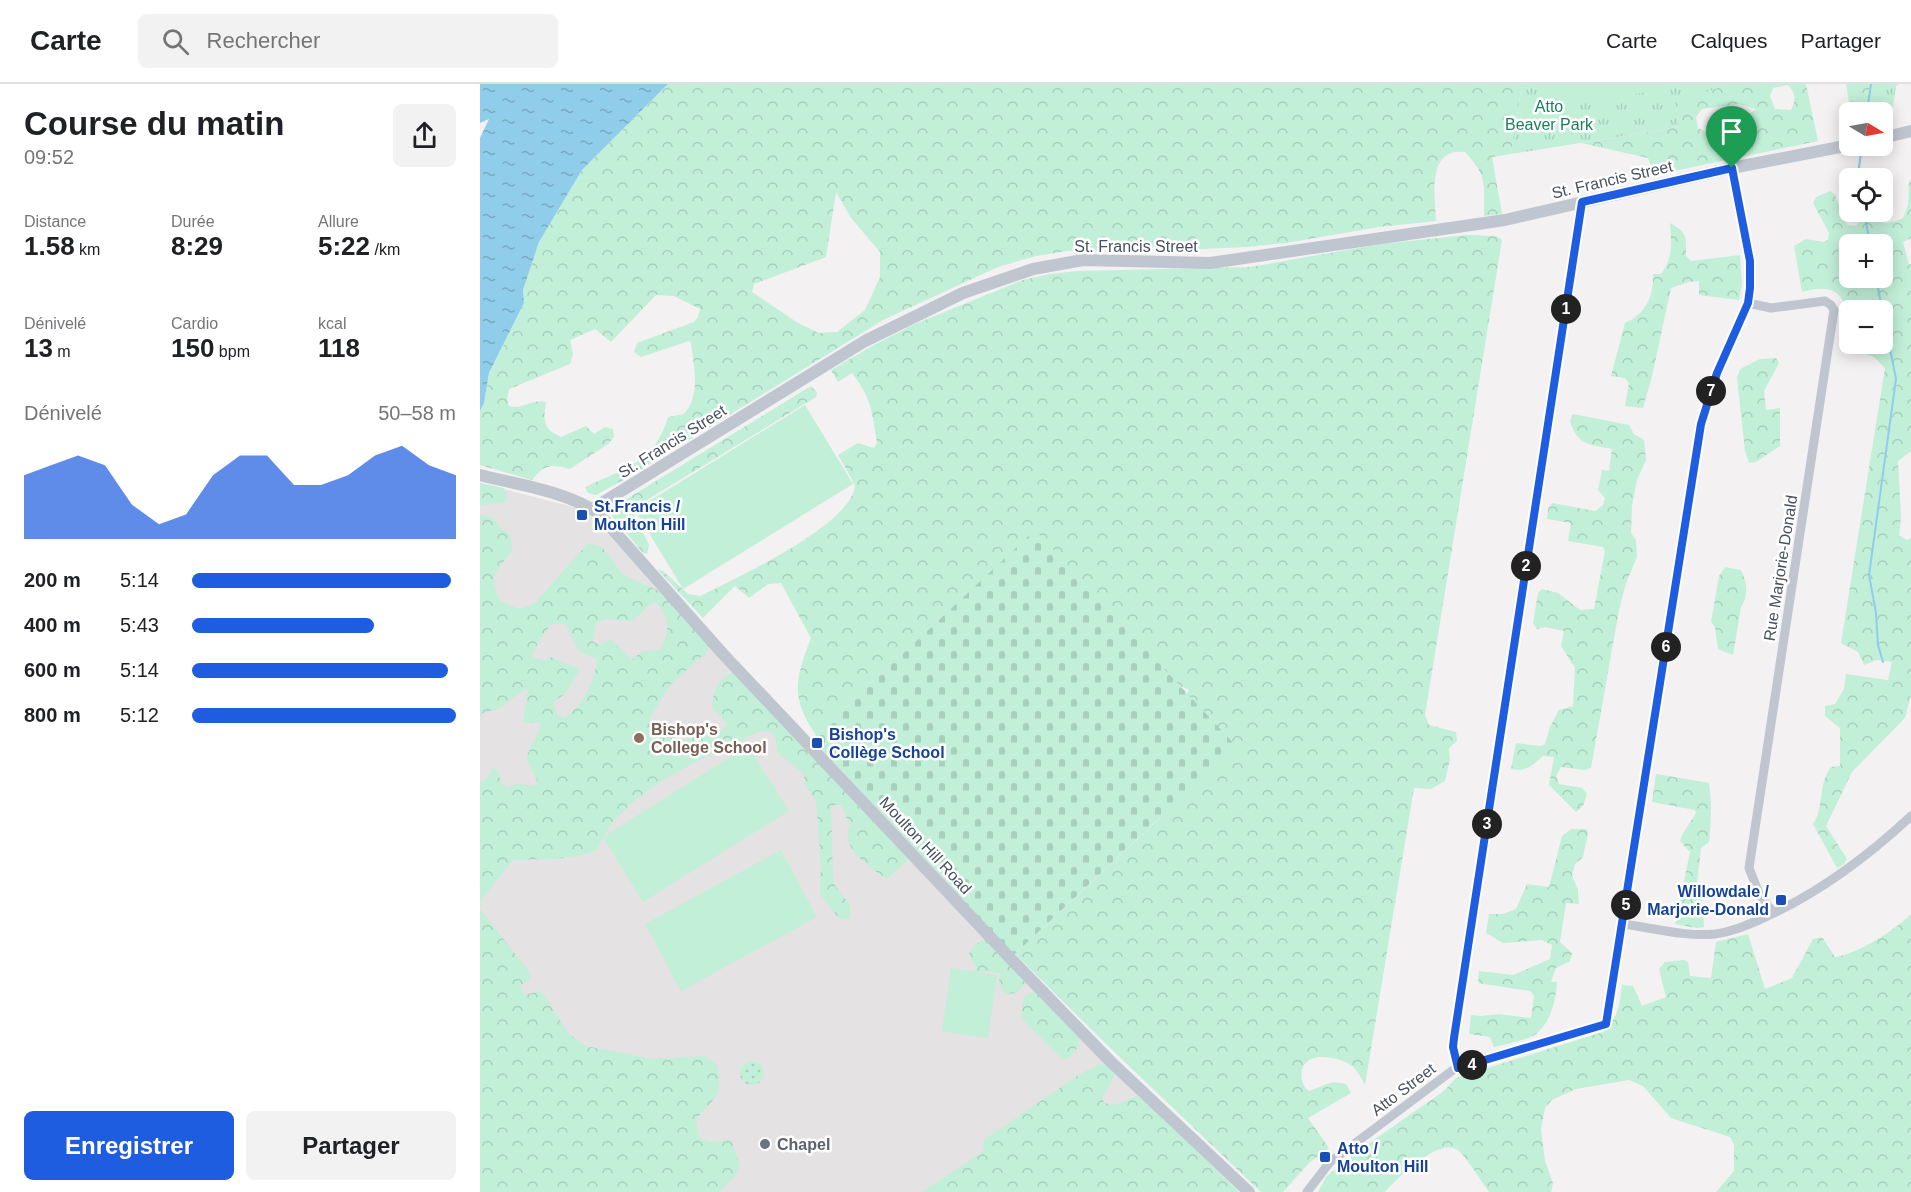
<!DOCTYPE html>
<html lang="fr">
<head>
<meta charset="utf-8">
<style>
	body { margin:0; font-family:Helvetica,sans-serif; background:#f2f2f2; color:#202124; height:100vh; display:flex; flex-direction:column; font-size:22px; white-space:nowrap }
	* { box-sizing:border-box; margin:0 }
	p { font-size:20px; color:#757577 }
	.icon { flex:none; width:33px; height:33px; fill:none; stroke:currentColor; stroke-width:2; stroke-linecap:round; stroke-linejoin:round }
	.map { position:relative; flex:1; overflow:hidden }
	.sheet { display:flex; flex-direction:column; background:#fff; width:480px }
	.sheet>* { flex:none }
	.needle { width:39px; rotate:100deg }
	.controls { position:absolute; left:1359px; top:18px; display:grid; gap:12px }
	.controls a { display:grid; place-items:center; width:54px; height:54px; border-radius:9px; background:#fff; box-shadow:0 3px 15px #0003; font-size:30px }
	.pin { position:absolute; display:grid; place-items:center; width:51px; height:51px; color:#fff; margin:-62px -26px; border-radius:50% 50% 50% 0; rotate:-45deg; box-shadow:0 0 6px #0007 }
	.pin .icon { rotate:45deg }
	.km { position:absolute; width:30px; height:30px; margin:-15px; border-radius:50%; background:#222; color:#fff; font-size:16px; line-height:30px; text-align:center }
	.round { display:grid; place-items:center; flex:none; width:63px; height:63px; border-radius:9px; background:#f2f2f2 }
	.headline { display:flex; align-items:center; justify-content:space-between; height:102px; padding:0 24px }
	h1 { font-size:33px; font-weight:700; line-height:45px }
	.metrics { display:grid; grid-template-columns:repeat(3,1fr); gap:9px; height:102px; padding:6px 24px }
	.metrics div { display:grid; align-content:center }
	.metrics b { font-size:26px; font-weight:700 }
	.metrics small { font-size:16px; font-weight:400 }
	.metrics p { font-size:16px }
	.chart { height:168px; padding:12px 24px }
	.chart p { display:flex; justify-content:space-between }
	.chart svg { width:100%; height:108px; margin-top:6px; fill:#1e5ce0; opacity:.7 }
	.action { display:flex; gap:12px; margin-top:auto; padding:12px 24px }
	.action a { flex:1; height:69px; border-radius:9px; background:#1e5ce0; color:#fff; font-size:24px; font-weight:700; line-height:69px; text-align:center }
	.action a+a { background:#f2f2f2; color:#202124 }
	ul { padding:0 24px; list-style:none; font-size:20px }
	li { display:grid; grid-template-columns:96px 72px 1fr; align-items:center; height:45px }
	li i { height:15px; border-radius:8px; background:#1e5ce0 }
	header { display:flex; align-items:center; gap:36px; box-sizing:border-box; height:84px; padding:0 30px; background:#fff; border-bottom:2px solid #e0e0e0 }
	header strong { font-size:28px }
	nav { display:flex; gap:33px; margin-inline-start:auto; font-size:21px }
	.search { width:420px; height:54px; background:#f2f2f2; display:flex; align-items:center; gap:15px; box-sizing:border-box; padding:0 21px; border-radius:9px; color:#757577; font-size:22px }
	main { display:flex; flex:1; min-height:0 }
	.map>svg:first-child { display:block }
	.education { fill:#e4e2e3 }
	.grass { fill:url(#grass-dots) }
	.forest { fill:url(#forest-crowns); fill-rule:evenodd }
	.cemetery { fill:url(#cemetery-stones) }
	.park { fill:url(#park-tufts) }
	.pitch { fill:#c2efd8 }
	.water { fill:url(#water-ripples) }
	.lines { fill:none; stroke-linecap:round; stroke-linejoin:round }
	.stream { stroke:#90cdea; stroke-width:2 }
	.minor { stroke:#bfc6cf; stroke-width:9 }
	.tertiary { stroke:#bfc6cf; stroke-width:12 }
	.route-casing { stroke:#fff; stroke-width:12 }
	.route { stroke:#1e5ce0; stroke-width:8 }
	.transit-dot { fill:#1a4fb4; stroke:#fff; stroke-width:2 }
	.education-dot { fill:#8d6e63; stroke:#fff; stroke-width:2 }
	.worship-dot { fill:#6b7280; stroke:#fff; stroke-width:2 }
	.labels { text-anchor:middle; stroke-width:5; stroke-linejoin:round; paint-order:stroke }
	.park-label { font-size:16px; fill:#1a7f58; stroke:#fff }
	.street-label { font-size:16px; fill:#49525e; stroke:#fff }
	.transit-label { font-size:16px; font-weight:bold; fill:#164399; stroke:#fff; text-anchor:start }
	.education-label { font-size:16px; font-weight:bold; fill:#785e54; stroke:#fff; text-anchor:start }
	.worship-label { font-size:16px; font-weight:bold; fill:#5b616d; stroke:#fff; text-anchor:start }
</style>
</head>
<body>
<header>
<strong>Carte</strong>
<div class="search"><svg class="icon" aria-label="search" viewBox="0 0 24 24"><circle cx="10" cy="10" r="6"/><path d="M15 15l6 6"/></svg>Rechercher</div>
<nav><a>Carte</a><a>Calques</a><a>Partager</a></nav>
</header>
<main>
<section class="sheet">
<div class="headline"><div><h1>Course du matin</h1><p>09:52</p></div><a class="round"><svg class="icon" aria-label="share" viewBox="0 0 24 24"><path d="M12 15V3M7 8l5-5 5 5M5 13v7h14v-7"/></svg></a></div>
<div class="metrics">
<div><p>Distance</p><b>1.58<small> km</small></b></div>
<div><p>Durée</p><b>8:29</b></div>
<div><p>Allure</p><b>5:22<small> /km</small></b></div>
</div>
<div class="metrics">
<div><p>Dénivelé</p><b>13<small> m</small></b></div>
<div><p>Cardio</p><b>150<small> bpm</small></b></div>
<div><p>kcal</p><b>118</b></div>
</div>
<div class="chart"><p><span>Dénivelé</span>50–58 m</p>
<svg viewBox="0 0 160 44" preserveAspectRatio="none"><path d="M0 44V18L10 14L20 10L30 14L40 30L50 38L60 34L70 18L80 10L90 10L100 22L110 22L120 18L130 10L140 6L150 14L160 18V44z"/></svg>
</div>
<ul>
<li><b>200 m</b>5:14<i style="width:98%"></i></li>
<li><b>400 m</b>5:43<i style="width:69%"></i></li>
<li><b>600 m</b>5:14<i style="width:97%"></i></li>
<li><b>800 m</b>5:12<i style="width:100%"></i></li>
</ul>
<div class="action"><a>Enregistrer</a><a>Partager</a></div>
</section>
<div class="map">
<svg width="1431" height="1108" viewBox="0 0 1431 1108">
	<defs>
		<pattern id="grass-dots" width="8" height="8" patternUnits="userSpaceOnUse" patternTransform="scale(1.5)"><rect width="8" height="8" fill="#c2efd8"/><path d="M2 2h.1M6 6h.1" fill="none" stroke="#a8cfbc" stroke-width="1.8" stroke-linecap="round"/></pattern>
		<pattern id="forest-crowns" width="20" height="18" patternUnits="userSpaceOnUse" patternTransform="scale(1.5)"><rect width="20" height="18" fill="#c2efd8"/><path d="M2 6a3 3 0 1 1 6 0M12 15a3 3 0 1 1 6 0" fill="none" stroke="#a8cfbc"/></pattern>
		<pattern id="cemetery-stones" width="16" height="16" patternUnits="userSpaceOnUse" patternTransform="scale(1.5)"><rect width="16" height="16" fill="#c2efd8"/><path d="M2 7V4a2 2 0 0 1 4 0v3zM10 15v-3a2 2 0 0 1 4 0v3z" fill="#a8cfbc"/></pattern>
		<pattern id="park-tufts" width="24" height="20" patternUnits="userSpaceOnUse" patternTransform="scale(1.5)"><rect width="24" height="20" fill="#c2efd8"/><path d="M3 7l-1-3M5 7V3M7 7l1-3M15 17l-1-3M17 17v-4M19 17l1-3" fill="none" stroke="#a8cfbc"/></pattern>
		<pattern id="water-ripples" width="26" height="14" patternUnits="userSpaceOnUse" patternTransform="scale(1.5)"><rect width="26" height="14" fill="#90cdea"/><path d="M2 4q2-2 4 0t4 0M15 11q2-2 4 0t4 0" fill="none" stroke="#78a9c1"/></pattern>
	</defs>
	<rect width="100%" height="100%" fill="#f3f1f1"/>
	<path class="education" d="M 0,399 L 97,424 L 112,433 L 599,953 L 759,1108 L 0,1108 Z"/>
	<path class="grass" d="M260 989a12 12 0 1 1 24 0a12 12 0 1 1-24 0Z"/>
	<path class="forest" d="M 188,0 L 1042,0 L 1031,70 L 1012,73 L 1022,130 L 1004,132 C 1004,100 1008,93 985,68 C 946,63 955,113 956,137 L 899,143 L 806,159 L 766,163 L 723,165 L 587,167 L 556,172 L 518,183 L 403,236 L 149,393 L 116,411 L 108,409 L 105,403 C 144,385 175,378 188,333 L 204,330 C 221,310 214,284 211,259 L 209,257 L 161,273 L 154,268 L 157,259 L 214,238 L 218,233 L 220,225 L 194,212 L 176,211 L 131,258 L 115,245 L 90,256 L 93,270 L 90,280 L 29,305 L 27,316 L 29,322 C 42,326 54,314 66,318 C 63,337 63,345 81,353 L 106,342 L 114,350 L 125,343 L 133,345 L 134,353 L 128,360 L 90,385 C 71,380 65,380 52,396 L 0,381 L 0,327 L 4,319 L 9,290 L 44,219 L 43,206 L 59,158 L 102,86 ZM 356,108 L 371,134 L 400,168 L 400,193 L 385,226 L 357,248 L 339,249 L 318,239 L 272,208 L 274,200 L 346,173 Z
		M 1192,0 L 1326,0 L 1338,57 L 1174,91 L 1168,74 L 1101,59 L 1199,43 ZM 1308,1 C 1316,10 1316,15 1311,26 L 1295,25 L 1290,12 L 1293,4 ZM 1258,20 L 1276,25 L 1241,50 L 1228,49 L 1218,44 L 1216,33 L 1222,25 Z
		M 1366,0 L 1419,0 L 1416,2 L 1414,15 L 1387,28 L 1369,19 Z
		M 1429,97 L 1431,98 L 1431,154 L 1423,158 L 1429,181 L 1431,180 L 1431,367 L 1418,377 L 1421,434 L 1419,451 L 1427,456 L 1431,454 L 1431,610 L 1425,634 L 1372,688 L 1346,742 L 1367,775 L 1364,780 L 1357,784 L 1333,740 C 1345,723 1337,702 1351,683 L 1360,682 L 1360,644 L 1345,632 L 1345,622 L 1355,620 L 1364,605 L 1366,590 L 1408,596 L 1412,578 L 1397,576 L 1384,581 L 1378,568 L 1361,559 L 1405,284 L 1394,273 L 1371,265 L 1371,260 L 1402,260 L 1402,226 L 1370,226 L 1369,239 C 1366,219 1362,203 1337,205 C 1332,205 1327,207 1322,208 L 1314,162 L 1326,155 L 1343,158 L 1348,156 L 1349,149 L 1333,119 L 1336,113 L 1350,107 L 1355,111 L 1367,141 L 1376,142 L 1381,136 L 1380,128 L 1390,128 C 1398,141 1410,141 1423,134 L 1428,121 ZM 1370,160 L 1402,160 L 1402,194 L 1370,194 Z
		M 1190,139 C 1208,149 1206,152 1206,172 L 1211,177 L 1260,171 L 1262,200 L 1259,216 L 1219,211 L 1219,197 L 1209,198 L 1191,204 L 1172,292 L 1163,324 L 1145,322 L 1149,299 L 1145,294 L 1131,292 L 1145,239 C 1166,230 1174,211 1173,190 L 1181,190 C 1194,172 1191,161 1190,139 Z
		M 987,151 L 1016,152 L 1022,156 L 945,631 L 949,641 L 976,648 L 977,657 L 969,664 L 970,675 L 965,697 L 951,705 L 934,704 L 885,1001 C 882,996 879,989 875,985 C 867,975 842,970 831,975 C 818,981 819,1000 829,1007 L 853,998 L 866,1000 L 871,1009 L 828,1034 L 849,1064 L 829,1079 L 803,1108 L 781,1108 L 624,958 L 535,870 L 681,733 L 681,706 L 703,618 L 709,606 L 642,575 L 341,658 C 311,617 313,600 331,554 L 301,499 L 288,500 L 269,514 L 255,502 L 223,534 L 177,485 L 183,487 L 208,510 L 221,512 C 255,494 373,441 375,401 L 358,371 L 378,359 L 394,364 L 397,359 C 392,328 392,315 372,289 L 358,298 L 351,286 L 394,261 L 435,240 L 543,196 L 570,190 L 597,187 L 770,183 L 901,160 Z
		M 1296,274 L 1299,279 L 1284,307 L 1286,326 L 1300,324 L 1300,362 L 1276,378 L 1269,379 L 1265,367 L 1257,294 L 1260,285 L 1280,275 Z
		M 331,302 L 337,308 L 336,313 L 152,425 L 169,461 L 167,470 L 163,469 L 132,432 L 137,421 Z
		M 1093,330 L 1149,341 L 1154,350 L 1164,356 L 1166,376 L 1157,396 L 1152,421 L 1151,449 L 1156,456 L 1157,473 L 1146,499 L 1139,526 L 1111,684 L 1105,686 L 1081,683 L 1076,692 L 1079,700 L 1102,704 L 1107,710 L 1103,722 L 1096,728 L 1069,701 L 1074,673 L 1063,672 C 1051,682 1047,688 1031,685 L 1036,659 L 1061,662 L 1065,660 L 1070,643 L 1079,626 L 1093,622 L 1095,584 L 1081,562 L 1084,547 L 1065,543 L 1057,545 L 1053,539 L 1058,509 L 1062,505 L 1078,509 L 1100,526 L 1114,525 L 1125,467 L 1123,463 L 1088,457 L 1091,439 L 1067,435 L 1068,425 L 1072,419 L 1115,427 L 1123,421 L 1125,414 L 1118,406 L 1122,386 L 1129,387 L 1132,365 C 1109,360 1098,362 1090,337 Z
		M 0,399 L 24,404 L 27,415 L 23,419 L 0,421 Z
		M 0,431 C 14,433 12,432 20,443 C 23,447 25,446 28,449 C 33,454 32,463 31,469 C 14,488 9,492 20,517 L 39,525 L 55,519 L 108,459 L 122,463 L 143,491 L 179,507 L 228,560 L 228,567 L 191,600 L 169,635 L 170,638 L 204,656 L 242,647 L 247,639 L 232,623 C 233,606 238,596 253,588 L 429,775 L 408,794 L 405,794 C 389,782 359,764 370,741 L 361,721 L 354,721 L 351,725 L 353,793 L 355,802 L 370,821 L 370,834 L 364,836 L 358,833 L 340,810 L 341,784 L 336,716 L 327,705 L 323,689 L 298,669 L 295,653 L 291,648 L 281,647 C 228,672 139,707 117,766 C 90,777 62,775 33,776 L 2,815 L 0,825 L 47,885 L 51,894 L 40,902 L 44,911 L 61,907 L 89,950 L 105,962 L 173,975 L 225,972 L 237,981 C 239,991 242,1003 235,1013 C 225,1030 210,1029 220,1054 L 231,1058 L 251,1056 L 260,1081 L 256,1091 L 239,1108 L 0,1108 L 0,698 L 5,697 L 13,684 L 17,686 L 22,700 L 27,704 L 37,700 L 56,702 L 57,696 L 47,677 L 47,672 L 61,641 L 58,638 L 43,639 L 48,606 L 45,605 L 20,624 L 1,630 L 0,635 ZM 176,519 C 191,534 190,548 180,566 L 162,567 L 152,576 L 131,555 L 121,561 L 113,558 L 116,539 L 126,535 L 153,537 L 168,522 ZM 79,539 L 86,541 L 99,567 L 117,575 C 115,599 104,619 85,634 L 77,631 L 73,618 L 85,610 L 100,585 L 70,573 L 66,577 L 54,574 L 52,569 L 70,541 Z
		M 1245,483 L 1261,486 C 1267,499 1269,510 1261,523 L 1253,571 L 1238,565 L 1235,543 L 1231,538 L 1239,492 Z
		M 1176,690 L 1229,699 C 1232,718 1231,739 1229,758 L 1221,764 L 1217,800 L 1225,801 L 1225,809 L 1222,817 L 1224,843 L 1216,844 L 1195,840 L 1210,768 L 1200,757 L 1202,751 L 1216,729 L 1215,726 L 1172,718 Z
		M 1091,745 L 1106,745 L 1108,749 L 1103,773 L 1095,780 L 1092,791 L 1098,806 L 1099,820 L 1086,819 L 1080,858 L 1092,869 L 1090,877 L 1076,884 L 1071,898 L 1077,898 C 1076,916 1071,938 1056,950 C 1048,956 1025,960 1014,963 L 1010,953 L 989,950 L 991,931 L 1001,932 L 1019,930 L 1051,934 L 1054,912 L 1050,907 L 998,899 L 999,887 L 1033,891 L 1070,875 L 1072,861 L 1062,856 L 1023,859 L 1006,849 L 1009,830 L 1023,830 L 1036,825 L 1047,800 L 1069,803 L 1082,752 Z
		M 1431,830 L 1431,1108 L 1236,1108 L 1254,1087 L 1254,1060 L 1250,1053 L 1191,1034 L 1163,1002 L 1149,996 L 1096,1005 L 1072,1016 L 1065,1024 L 1061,1046 L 1065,1077 L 1073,1099 L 1071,1108 L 1009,1108 C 1003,1100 985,1071 978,1066 C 958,1053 918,1094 905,1108 L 838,1108 L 846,1093 L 875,1069 L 964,1007 L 976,994 L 1123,948 C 1138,936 1140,919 1142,901 L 1153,902 L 1162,922 L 1186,913 L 1179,885 L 1185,878 L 1204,876 L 1208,878 L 1210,892 L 1231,894 L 1236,858 L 1268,850 L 1285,905 L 1312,894 L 1333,855 L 1342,853 L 1355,873 C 1376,871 1417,845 1431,830 Z
		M 506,855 L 547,898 L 536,909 L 526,910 L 519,901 L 520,889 L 497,887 L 489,870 L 494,861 Z
		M 555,907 L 599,953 L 599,962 L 590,973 L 583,976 L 541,934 L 544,913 Z
		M 626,980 L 636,989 L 622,1013 L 624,1019 L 634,1021 L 659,1011 L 759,1108 L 442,1108 L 505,1066 L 502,1061 L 505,1055 L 597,992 L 617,981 Z"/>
	<path class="cemetery" d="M 555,446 L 756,662 L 534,871 L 332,655 Z"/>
	<path class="park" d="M 1042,0 L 1252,0 L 1195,17 L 1199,43 L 1031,70 Z
		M 1391,0 L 1416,0 L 1410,46 L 1403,47 L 1402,28 L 1387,28 Z"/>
	<path class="pitch" d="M 1075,0 L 1167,0 L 1168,8 L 1078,21 Z
		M 325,321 L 373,400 L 203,505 L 155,426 Z
		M 268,662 L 309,727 L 163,818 L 123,753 Z
		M 301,766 L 337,833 L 201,907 L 165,840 Z
		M 471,884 L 517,891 L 508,954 L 462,947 Z"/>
	<path class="water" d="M 0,0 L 188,0 L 102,86 L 59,158 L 43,206 L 44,219 L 9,289 L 4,319 L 0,327 L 0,54 L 9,35 L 0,39 Z"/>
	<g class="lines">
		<path class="stream" d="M 1387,28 L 1391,0
			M 1380,94 L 1379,83 L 1382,62
			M 1384,128 L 1390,160
			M 1396,194 L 1416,295 L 1389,491 L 1396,529 L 1398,561 L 1403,578"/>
		<path class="minor" d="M 1268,219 L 1291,224 L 1345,217 L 1351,221 L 1354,226 L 1269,784 L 1280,812 L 1294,829
			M 1143,840 C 1173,844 1206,853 1235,850 C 1251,848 1265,842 1279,836 C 1336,811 1386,774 1431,732
			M 978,984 L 973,963 L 974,954 L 1102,119
			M 827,1108 L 850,1078 L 973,986 L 1126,940 L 1221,340 L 1237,289 L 1268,219 L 1271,192 L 1270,177 L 1252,84"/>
		<path class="tertiary" d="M 1402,54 L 1431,47
			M 0,391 C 39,401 85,407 118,429 L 243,570 L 530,874 L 630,977 L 769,1108
			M 112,425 L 385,257 L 483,209 L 553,185 L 603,176 L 730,179 L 1025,136 L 1252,84 L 1370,61"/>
	</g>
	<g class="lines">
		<defs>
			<path id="route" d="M 1252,84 L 1270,177 L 1270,204 L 1268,219 L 1237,289 L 1221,340 L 1126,940 L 978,984 L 973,963 L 974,954 L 1102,118 Z"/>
		</defs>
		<use href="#route" class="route-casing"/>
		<use href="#route" class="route"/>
	</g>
	<g class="transit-dot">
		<rect x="96" y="425" width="12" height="12" rx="3"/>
		<rect x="331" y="653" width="12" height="12" rx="3"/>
		<rect x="1295" y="810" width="12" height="12" rx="3"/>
		<rect x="839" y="1067" width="12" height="12" rx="3"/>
	</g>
	<circle class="education-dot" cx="159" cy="654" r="6"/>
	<circle class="worship-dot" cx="285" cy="1060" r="6"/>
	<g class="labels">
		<g class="park-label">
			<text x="1069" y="28">Atto<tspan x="1069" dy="18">Beaver Park</tspan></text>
		</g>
		<g class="street-label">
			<text transform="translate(1132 95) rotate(-13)" y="6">St. Francis Street</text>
			<text x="656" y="168">St. Francis Street</text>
			<text transform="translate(192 357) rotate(-32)" y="6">St. Francis Street</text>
			<text transform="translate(1300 484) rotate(-81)" y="6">Rue Marjorie-Donald</text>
			<text transform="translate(446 761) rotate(47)" y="6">Moulton Hill Road</text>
			<text transform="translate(923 1005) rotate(-37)" y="6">Atto Street</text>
		</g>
		<g class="transit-label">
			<text x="114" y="428">St.Francis /<tspan x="114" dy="18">Moulton Hill</tspan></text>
			<text x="349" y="656">Bishop's<tspan x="349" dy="18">Collège School</tspan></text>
			<text x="1289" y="813" text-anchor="end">Willowdale /<tspan x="1289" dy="18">Marjorie-Donald</tspan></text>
			<text x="857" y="1070">Atto /<tspan x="857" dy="18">Moulton Hill</tspan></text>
		</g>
		<g class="education-label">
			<text x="171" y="651">Bishop's<tspan x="171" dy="18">College School</tspan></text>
		</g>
		<g class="worship-label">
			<text x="297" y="1066">Chapel</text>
		</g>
	</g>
</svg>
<div class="controls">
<a><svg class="needle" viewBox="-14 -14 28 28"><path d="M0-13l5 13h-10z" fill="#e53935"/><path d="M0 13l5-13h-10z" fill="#757577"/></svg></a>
<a><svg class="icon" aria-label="locate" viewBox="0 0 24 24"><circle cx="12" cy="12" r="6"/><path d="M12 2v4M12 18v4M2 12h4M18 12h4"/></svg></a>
<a>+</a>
<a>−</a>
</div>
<div class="pin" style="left:1252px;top:84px;background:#1e9e55"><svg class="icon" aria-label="arrive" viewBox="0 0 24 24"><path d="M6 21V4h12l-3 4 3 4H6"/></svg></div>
<b class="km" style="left:1086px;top:225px">1</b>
<b class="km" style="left:1046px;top:482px">2</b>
<b class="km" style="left:1007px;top:740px">3</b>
<b class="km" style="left:992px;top:981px">4</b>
<b class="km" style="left:1146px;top:821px">5</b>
<b class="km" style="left:1186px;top:563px">6</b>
<b class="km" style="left:1231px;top:307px">7</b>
</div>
</main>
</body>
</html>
